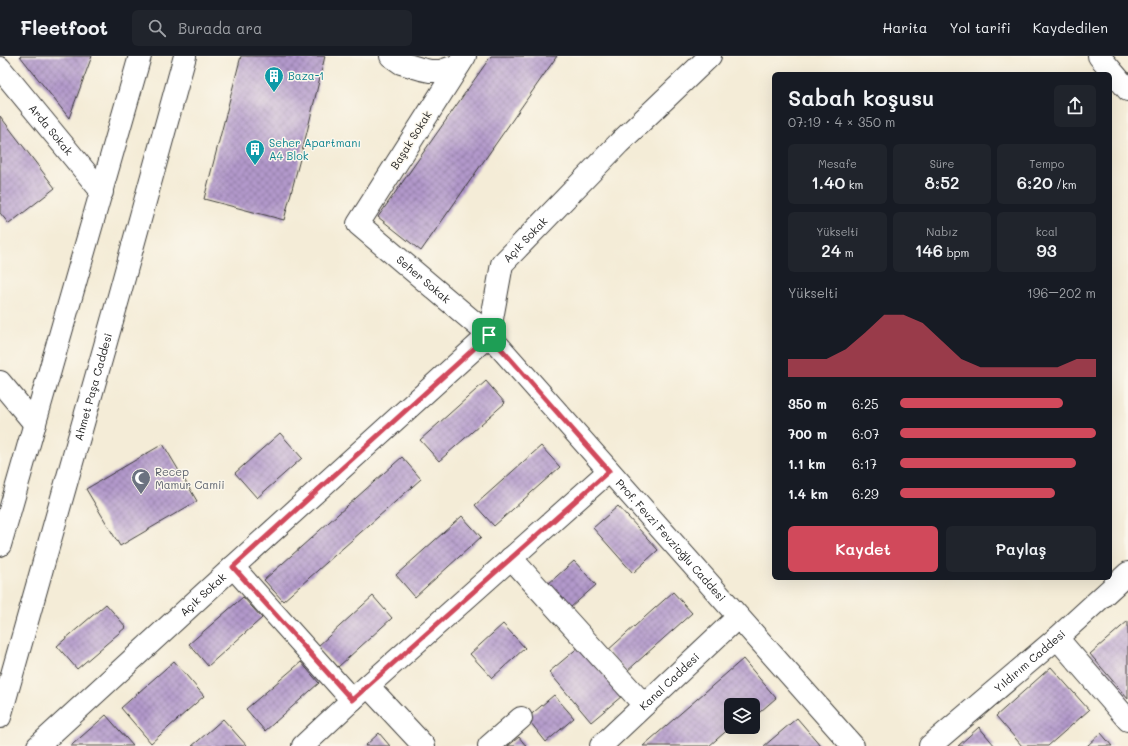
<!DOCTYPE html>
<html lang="tr">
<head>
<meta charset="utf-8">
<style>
	body { margin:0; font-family:Mali,sans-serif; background:#20242c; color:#f1f3f6; height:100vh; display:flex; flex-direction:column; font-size:15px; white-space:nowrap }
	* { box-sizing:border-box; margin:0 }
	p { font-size:13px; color:#9ea1a6 }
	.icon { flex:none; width:22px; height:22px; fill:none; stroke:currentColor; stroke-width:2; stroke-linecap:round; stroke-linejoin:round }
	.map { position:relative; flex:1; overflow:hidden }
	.details { position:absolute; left:772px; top:16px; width:340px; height:508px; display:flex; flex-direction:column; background:#171b24; border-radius:6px; box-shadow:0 4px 16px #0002 }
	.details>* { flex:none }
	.fabs { position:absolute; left:724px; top:642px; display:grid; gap:8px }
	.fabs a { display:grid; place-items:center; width:36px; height:36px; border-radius:6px; background:#171b24; box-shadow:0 4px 16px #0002; font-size:20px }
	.pin { position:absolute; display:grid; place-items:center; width:34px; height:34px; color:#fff; margin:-17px; border-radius:8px; box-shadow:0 2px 6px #0006 }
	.round { display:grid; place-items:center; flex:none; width:42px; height:42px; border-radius:6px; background:#20242c }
	.summary { display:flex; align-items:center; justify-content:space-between; height:68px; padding:0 16px }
	h1 { font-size:22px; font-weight:600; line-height:30px }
	.figures { display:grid; grid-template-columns:repeat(3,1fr); gap:6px; height:68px; padding:4px 16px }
	.figures div { display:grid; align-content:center; border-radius:6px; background:#20242c; text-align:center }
	.figures b { font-size:17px; font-weight:600 }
	.figures small { font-size:11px; font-weight:400 }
	.figures p { font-size:11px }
	.chart { height:112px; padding:8px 16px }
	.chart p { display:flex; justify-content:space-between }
	.chart svg { width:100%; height:72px; margin-top:4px; fill:#d1495b; opacity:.7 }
	.cta { display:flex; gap:8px; margin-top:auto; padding:8px 16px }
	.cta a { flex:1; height:46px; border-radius:6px; background:#d1495b; color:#fff; font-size:16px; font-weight:600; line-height:46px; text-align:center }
	.cta a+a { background:#20242c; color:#f1f3f6 }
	ul { padding:0 16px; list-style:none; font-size:13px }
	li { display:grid; grid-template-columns:64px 48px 1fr; align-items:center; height:30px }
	li i { height:10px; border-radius:5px; background:#d1495b }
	header { display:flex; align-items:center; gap:24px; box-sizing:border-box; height:56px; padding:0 20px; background:#171b24; border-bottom:1px solid #363941 }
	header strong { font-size:19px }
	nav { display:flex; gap:22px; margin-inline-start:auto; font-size:14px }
	.search { width:280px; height:36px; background:#20242c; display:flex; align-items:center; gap:10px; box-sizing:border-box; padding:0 14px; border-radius:6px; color:#9ea1a6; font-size:15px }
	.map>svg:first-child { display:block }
	.building { fill:url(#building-cross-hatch) }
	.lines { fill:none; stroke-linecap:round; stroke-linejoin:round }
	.minor-casing { stroke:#3c3b38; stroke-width:24 }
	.minor { stroke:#fff; stroke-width:22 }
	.route-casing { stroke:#fff; stroke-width:8 }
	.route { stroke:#d1495b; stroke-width:5 }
	.labels { text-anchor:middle; stroke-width:3; stroke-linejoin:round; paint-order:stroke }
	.culture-label { font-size:11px; fill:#0d838f; stroke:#fbf7ec; text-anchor:start }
	.street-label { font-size:11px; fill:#1c1c1c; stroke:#fbf7ec }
	.worship-label { font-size:11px; fill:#5b616d; stroke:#fbf7ec; text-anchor:start }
</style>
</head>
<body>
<header>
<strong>Fleetfoot</strong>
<div class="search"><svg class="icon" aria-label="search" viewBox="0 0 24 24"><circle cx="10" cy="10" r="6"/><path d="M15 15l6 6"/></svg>Burada ara</div>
<nav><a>Harita</a><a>Yol tarifi</a><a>Kaydedilen</a></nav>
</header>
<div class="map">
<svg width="1128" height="690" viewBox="0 0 1128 690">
	<defs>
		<pattern id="building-cross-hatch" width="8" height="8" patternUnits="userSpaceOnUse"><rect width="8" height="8" fill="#b299cb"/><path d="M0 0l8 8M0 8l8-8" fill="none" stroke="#907ca4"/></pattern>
	</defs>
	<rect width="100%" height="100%" fill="#fbf7ec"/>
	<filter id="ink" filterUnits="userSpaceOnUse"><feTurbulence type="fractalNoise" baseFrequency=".025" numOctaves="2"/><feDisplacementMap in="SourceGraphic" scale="8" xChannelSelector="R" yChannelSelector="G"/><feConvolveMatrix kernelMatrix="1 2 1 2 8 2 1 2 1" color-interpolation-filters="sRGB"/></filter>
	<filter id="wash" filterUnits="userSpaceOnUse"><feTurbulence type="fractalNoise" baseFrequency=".012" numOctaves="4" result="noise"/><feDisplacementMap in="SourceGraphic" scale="16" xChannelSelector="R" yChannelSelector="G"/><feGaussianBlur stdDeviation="0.9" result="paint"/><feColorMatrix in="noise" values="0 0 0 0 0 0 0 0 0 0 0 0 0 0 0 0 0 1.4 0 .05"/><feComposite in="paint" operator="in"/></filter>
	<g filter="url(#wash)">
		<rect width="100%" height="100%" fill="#f4ecd7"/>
		<g id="blocks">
			<path class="building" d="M 20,0 L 92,0 L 69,62 Z
				M 241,0 L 325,0 L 307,76 L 284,164 L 204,143 Z
				M 491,0 L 557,0 L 421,195 L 378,161 Z
				M 0,60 L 55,132 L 9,168 L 0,157 Z
				M 486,325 L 505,347 L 439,405 L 420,384 Z
				M 280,377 L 302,402 L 257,442 L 235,417 Z
				M 163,388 L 197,445 L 120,490 L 86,433 Z
				M 541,390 L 560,411 L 494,470 L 475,449 Z
				M 402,401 L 421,423 L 283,545 L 264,524 Z
				M 618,450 L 658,494 L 633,517 L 593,472 Z
				M 462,460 L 481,481 L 415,541 L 396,519 Z
				M 574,505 L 596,529 L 570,552 L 548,528 Z
				M 673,536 L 692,557 L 626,616 L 607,595 Z
				M 373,540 L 392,562 L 338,611 L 318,590 Z
				M 243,541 L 262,562 L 208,610 L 189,588 Z
				M 106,548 L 126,571 L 77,613 L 57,590 Z
				M 1128,565 L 1128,643 L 1090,598 Z
				M 503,568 L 525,592 L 492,622 L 470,598 Z
				M 580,590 L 622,640 L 591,666 L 549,616 Z
				M 743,603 L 776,642 L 753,662 L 753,649 L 731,649 L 731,671 L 709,690 L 643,690 Z
				M 174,605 L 204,640 L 151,687 L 121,652 Z
				M 301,606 L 319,627 L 265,675 L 246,653 Z
				M 1051,611 L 1089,654 L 1048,690 L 1022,690 L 996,660 Z
				M 554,639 L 574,662 L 546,686 L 527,662 Z
				M 106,659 L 133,690 L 70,690 L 73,688 Z
				M 797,662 L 821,690 L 764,690 Z
				M 223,663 L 247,690 L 192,690 L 198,685 Z
				M 979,671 L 995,690 L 958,690 Z
				M 379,677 L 390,690 L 365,690 Z
				M 1101,677 L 1112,690 L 1087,690 Z
				M 519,681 L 526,690 L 508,690 Z"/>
		</g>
	</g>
	<g filter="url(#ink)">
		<use href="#blocks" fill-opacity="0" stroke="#3c3b38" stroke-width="1"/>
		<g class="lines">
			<defs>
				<g id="minor">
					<path d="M 391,0 L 401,7 L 421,13 L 430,15 L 441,15 L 459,9"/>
					<path id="s1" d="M 465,0 L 358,168 L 489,279 L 853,690"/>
					<path d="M 1099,0 L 1128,34"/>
					<path id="s2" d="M 0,12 L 102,136"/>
					<path d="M 0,326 L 35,368"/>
					<path d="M 0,489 L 140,0"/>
					<path d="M 511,502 L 644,649"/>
					<path d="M 233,511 L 352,644"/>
					<path d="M 1057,582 L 1128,664"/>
					<path d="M 368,630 L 424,690"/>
					<path id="s3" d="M 0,661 L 119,240 L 185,0"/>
					<path id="s4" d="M 38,690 L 233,511 L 489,279 L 502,208 L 619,87 L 710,0"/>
					<path d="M 303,690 L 352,644 L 609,415"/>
					<path d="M 489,690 L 521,662"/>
					<path id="s5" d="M 601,690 L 738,561"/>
					<path id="s6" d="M 930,690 L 1057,582 L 1128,517"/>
				</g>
			</defs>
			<use href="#minor" class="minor-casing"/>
			<use href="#minor" class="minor"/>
		</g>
	</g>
	<g class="lines" filter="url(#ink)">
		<defs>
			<path id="route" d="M 489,279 L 609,415 L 352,644 L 233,511 Z"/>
		</defs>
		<use href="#route" class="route-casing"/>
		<use href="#route" class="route"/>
	</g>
	<defs>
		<symbol id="building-pin" viewBox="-11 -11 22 30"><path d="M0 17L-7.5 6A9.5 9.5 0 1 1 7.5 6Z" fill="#0f9aa8" stroke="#fbf7ec"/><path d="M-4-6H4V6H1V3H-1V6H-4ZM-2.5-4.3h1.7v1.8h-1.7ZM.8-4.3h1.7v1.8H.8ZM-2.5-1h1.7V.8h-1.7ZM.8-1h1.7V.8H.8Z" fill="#fff"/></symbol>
		<symbol id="mosque-pin" viewBox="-11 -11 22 30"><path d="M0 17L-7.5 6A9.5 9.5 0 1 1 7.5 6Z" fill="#6b7280" stroke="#fbf7ec"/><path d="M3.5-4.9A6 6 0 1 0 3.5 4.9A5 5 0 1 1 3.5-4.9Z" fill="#fff"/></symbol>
	</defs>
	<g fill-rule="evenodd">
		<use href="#building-pin" x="263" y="9" width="22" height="30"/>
		<use href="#building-pin" x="244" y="82" width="22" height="30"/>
		<use href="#mosque-pin" x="130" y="411" width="22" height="30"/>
	</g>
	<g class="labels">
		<g class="culture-label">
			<text x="288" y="24">Baza-1</text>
			<text x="269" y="91">Seher Apartmanı<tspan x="269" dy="13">A4 Blok</tspan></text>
		</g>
		<g class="street-label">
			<text dy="4" stroke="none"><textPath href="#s2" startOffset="80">Arda Sokak</textPath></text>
			<text transform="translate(411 84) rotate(-58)" y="4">Başak Sokak</text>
			<text dy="4" stroke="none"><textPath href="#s4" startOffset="716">Açık Sokak</textPath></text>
			<text dy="4" stroke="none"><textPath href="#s1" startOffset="285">Seher Sokak</textPath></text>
			<text dy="4" stroke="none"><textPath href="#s3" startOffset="343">Ahmet Paşa Caddesi</textPath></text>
			<text dy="4" stroke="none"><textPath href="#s1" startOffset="645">Prof. Fevzi Fevzioğlu Caddesi</textPath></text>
			<text dy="4" stroke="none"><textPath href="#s4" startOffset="224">Açık Sokak</textPath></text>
			<text dy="4" stroke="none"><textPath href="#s6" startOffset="131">Yıldırım Caddesi</textPath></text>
			<text dy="4" stroke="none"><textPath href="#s5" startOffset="94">Kanal Caddesi</textPath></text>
		</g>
		<g class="worship-label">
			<text x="155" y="420">Recep<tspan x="155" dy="13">Mamur Camii</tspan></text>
		</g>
	</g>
</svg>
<div class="fabs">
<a><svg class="icon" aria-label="layers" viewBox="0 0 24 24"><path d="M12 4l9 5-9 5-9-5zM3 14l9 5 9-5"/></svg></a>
</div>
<div class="pin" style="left:489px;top:279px;background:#1e9e55"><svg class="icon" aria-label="arrive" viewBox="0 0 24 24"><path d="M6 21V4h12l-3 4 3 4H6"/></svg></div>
<section class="details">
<div class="summary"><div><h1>Sabah koşusu</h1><p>07:19 · 4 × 350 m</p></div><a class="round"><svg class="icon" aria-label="share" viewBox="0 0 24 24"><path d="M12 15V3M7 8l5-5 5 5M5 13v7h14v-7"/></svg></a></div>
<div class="figures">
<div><p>Mesafe</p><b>1.40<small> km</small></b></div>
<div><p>Süre</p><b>8:52</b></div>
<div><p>Tempo</p><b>6:20<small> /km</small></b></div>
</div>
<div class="figures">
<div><p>Yükselti</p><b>24<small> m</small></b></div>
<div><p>Nabız</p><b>146<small> bpm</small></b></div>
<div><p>kcal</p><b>93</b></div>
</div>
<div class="chart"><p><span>Yükselti</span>196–202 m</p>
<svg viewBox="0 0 160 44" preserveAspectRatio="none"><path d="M0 44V33L10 33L20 33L30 27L40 17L50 6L60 6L70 11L80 22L90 33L100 38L110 38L120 38L130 38L140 38L150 33L160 33V44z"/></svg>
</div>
<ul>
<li><b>350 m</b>6:25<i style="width:83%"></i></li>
<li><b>700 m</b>6:07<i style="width:100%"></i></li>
<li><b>1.1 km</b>6:17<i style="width:90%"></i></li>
<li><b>1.4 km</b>6:29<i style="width:79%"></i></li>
</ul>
<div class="cta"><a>Kaydet</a><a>Paylaş</a></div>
</section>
</div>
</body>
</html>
